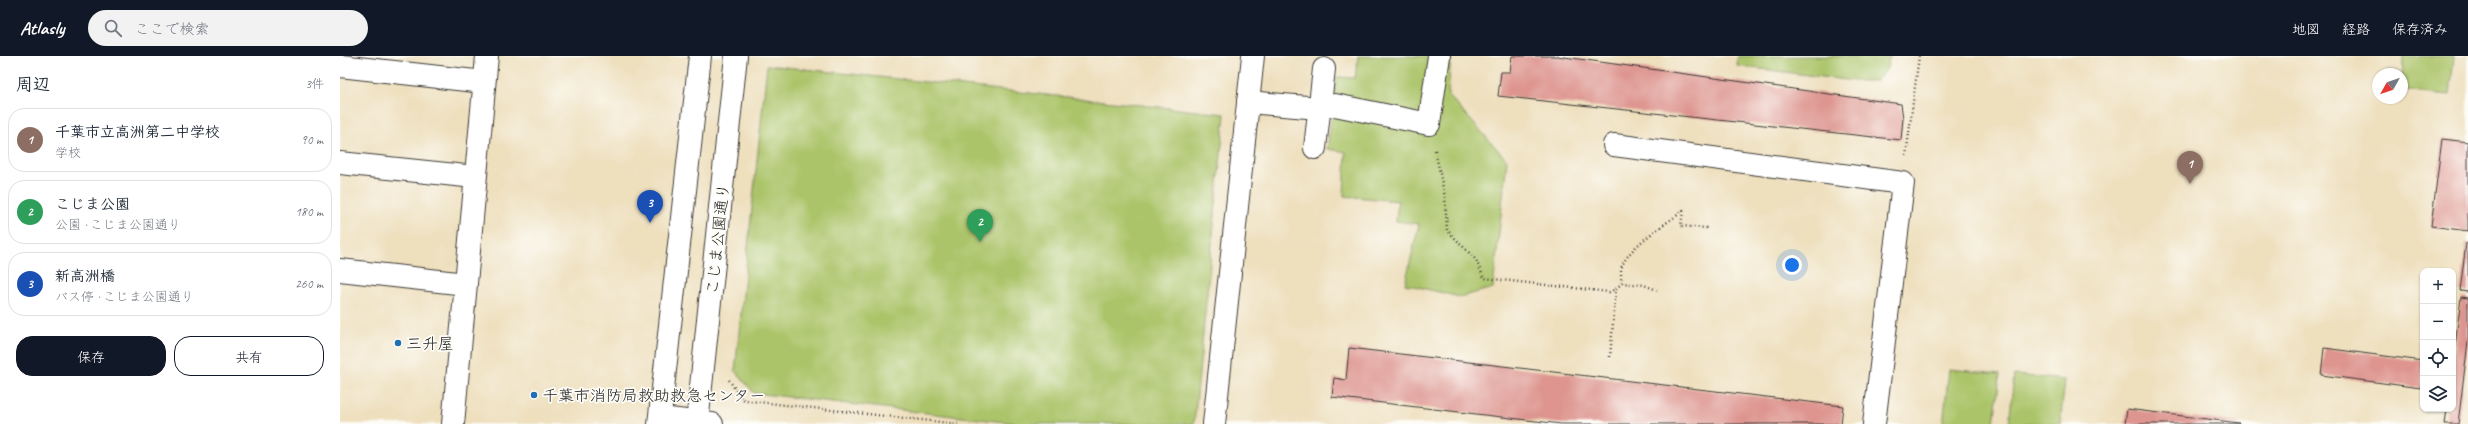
<!DOCTYPE html>
<html lang="ja">
<head>
<meta charset="utf-8">
<style>
	:root { --surface:#fff; --page:#f2f2f3; --text:#1f2937; --muted:#747a83; --line:#e0e1e3; --accent:#111827 }
	body { margin:0; font-family:Caveat,"Klee One",sans-serif; background:var(--page); color:var(--text) }
	.controls { position:absolute; right:12px; bottom:12px; display:grid; overflow:hidden; border-radius:8px; box-shadow:0 1px 3px #0004 }
	.controls button { width:36px; height:36px; display:grid; place-items:center; padding:0; border:0; border-bottom:1px solid var(--line); background:var(--surface); color:var(--text); font:20px sans-serif }
	.compass { position:absolute; left:2032px; top:12px; width:36px; height:36px; border-radius:50%; background:var(--surface); box-shadow:0 1px 3px #0004; rotate:230deg }
	.you { position:absolute; left:1452px; top:209px; width:14px; height:14px; margin:-10px; border:3px solid #fff; border-radius:50%; background:#1a73e8; box-shadow:0 0 0 6px #1a73e833 }
	.badge { display:grid; place-items:center; width:26px; height:26px; border-radius:50%; background:var(--accent); color:#fff; font-size:13px; font-weight:700 }
	.pin { position:absolute; translate:-50% -33px; filter:drop-shadow(0 1px 2px #0008) }
	.pin::after { content:''; position:absolute; top:21px; width:14px; height:12px; background:inherit; clip-path:polygon(0 0,100% 0,50% 100%) }
	.list { margin:0; padding:0; list-style:none }
	h2 { display:flex; justify-content:space-between; align-items:center; height:52px; margin:0; padding:0 16px; font-size:17px }
	h2 small { font-size:13px; font-weight:400; color:var(--muted) }
	.list li { display:grid; grid-template-columns:26px 1fr auto; gap:12px; align-items:center; box-sizing:border-box; height:64px; margin:0 8px 8px; padding:0 8px; border:1px solid var(--line); border-radius:16px }
	.list b { display:block; font-size:15px; white-space:nowrap }
	.list p { margin:0; font-size:13px; white-space:nowrap; color:var(--muted) }
	.list em { font-size:13px; font-style:normal; color:var(--muted) }
	.actions { display:flex; gap:8px; padding:12px 16px }
	.actions a { flex:1; padding:9px 0; border:1px solid var(--accent); border-radius:16px; text-align:center; font-size:14px; color:var(--accent) }
	.actions .main { background:var(--accent); color:#fff }
	.icon { flex:none; width:22px; height:22px; fill:none; stroke:currentColor; stroke-width:2; stroke-linecap:round; stroke-linejoin:round }
	.map { position:relative; flex:none; width:2128px; height:368px; overflow:hidden }
	header { display:flex; align-items:center; gap:24px; box-sizing:border-box; height:56px; padding:0 20px; background:var(--accent); color:#fff }
	header strong { font-size:19px }
	nav { display:flex; gap:22px; margin-inline-start:auto; font-size:14px }
	.search { width:280px; height:36px; background:var(--page); display:flex; align-items:center; gap:10px; box-sizing:border-box; padding:0 14px; border-radius:22px; color:var(--muted); font-size:15px }
	main { display:flex }
	aside { flex:1; background:var(--surface) }
	.map>svg:first-child { display:block }
</style>
</head>
<body>
<header>
<strong>Atlasly</strong>
<div class="search"><svg class="icon" aria-label="search" viewBox="0 0 24 24"><circle cx="10" cy="10" r="6"/><path d="M15 15l6 6"/></svg>ここで検索</div>
<nav><a>地図</a><a>経路</a><a>保存済み</a></nav>
</header>
<main>
<aside>
<h2>周辺<small>3件</small></h2>
<ul class="list">
<li><span class="badge" style="background:#8d6e63">1</span><div><b>千葉市立高洲第二中学校</b><p>学校</p></div><em>90 m</em></li>
<li><span class="badge" style="background:#2e9e5b">2</span><div><b>こじま公園</b><p>公園 · こじま公園通り</p></div><em>180 m</em></li>
<li><span class="badge" style="background:#1a4fb4">3</span><div><b>新高洲橋</b><p>バス停 · こじま公園通り</p></div><em>260 m</em></li>
</ul>
<div class="actions"><a class="main">保存</a><a>共有</a></div>
</aside>
<div class="map">
<svg width="2128" height="368" viewBox="0 0 2128 368">
	<rect width="100%" height="100%" fill="#fdfcf7"/>
	<filter id="ink" filterUnits="userSpaceOnUse"><feTurbulence type="fractalNoise" baseFrequency=".025" numOctaves="2"/><feDisplacementMap in="SourceGraphic" scale="8" xChannelSelector="R" yChannelSelector="G"/><feConvolveMatrix kernelMatrix="1 2 1 2 8 2 1 2 1" color-interpolation-filters="sRGB"/></filter>
	<filter id="wash" filterUnits="userSpaceOnUse"><feTurbulence type="fractalNoise" baseFrequency=".012" numOctaves="4" result="noise"/><feDisplacementMap in="SourceGraphic" scale="16" xChannelSelector="R" yChannelSelector="G"/><feGaussianBlur stdDeviation="0.9" result="paint"/><feColorMatrix in="noise" values="0 0 0 0 0 0 0 0 0 0 0 0 0 0 0 0 0 1.4 0 .05"/><feComposite in="paint" operator="in"/></filter>
	<g filter="url(#wash)">
		<rect width="100%" height="100%" fill="#eedfbd"/>
		<!-- green -->
		<g fill="#abc469" stroke="#647042">
			<polygon points="1018,0 1111,0 1108,39 1167,104 1153,232 1120,241 1065,228 1079,168 1056,165 1058,145 1004,140 1006,96 987,93 997,21 1015,22"/>
			<polygon points="1398,0 1550,0 1546,14 1536,25 1514,25 1397,10"/>
			<polygon points="2063,0 2114,0 2110,39 2062,34"/>
			<polygon points="427,9 885,58 854,368 682,368 414,337 395,315"/>
			<polygon points="1609,313 1660,318 1654,368 1603,368"/>
			<polygon points="1674,319 1725,324 1720,368 1669,368"/>
		</g>
		<g id="blocks">
			<!-- building -->
			<g fill="#de9590">
				<polygon points="1172,0 1217,0 1561,48 1563,62 1561,84 1158,40 1161,16 1170,16"/>
				<polygon points="2102,83 2128,86 2128,175 2091,170"/>
				<polygon points="2126,187 2128,187 2128,236 2120,235"/>
				<polygon points="2121,241 2128,242 2128,286 2118,368 2105,368 2107,353 2113,353 2113,307"/>
				<polygon points="1009,292 1503,350 1501,368 1221,368 992,341 994,322 1006,324"/>
				<polygon points="1984,292 2083,305 2081,332 1981,319"/>
				<polygon points="1787,353 1899,367 1899,368 1785,368"/>
			</g>
		</g>
	</g>
	<g filter="url(#ink)">
		<use href="#blocks" fill-opacity="0" stroke="#3c3934" stroke-width="1"/>
		<g fill="none" stroke-linecap="round" stroke-linejoin="round">
			<!-- minor casing -->
			<g stroke="#3c3934" stroke-width="24">
				<g id="minor">
					<polyline points="0,10 144,26"/>
					<polyline points="908,46 979,52 995,49 1089,68 1099,0"/>
					<polyline points="1274,89 1563,127 1534,368"/>
					<polyline points="975,92 984,13"/>
					<polyline points="0,107 135,121"/>
					<polyline points="0,214 126,228"/>
					<polyline points="320,362 372,368"/>
					<polyline points="113,368 147,0"/>
					<polyline points="319,368 360,0"/>
					<polyline points="357,368 396,0"/>
					<polyline points="874,368 913,0"/>
				</g>
			</g>
			<!-- path -->
			<g stroke="#3c3934" stroke-width="2.5" stroke-dasharray="1 3" stroke-linecap="butt">
				<polyline points="1095,94 1105,141 1107,174 1136,204 1144,222 1269,236 1276,233 1282,227 1304,229 1317,234"/>
				<polyline points="1566,100 1579,0"/>
				<path d="M1282 227C1281 223 1281 218 1281 214 1284 193 1327 167 1343 155L1341 170 1367 172"/>
				<polyline points="1270,301 1276,233"/>
				<polyline points="389,324 402,343 410,345 618,368"/>
			</g>
			<!-- minor -->
			<use href="#minor" stroke="#fff" stroke-width="22"/>
		</g>
	</g>
	<!-- markers -->
	<g fill="#1f6fb2" stroke="#fdfcf7" stroke-width="1.5">
		<circle cx="58" cy="287" r="4"/>
		<circle cx="194" cy="339" r="4"/>
	</g>
	<g text-anchor="middle" stroke-width="3.5" stroke-linejoin="round" paint-order="stroke">
		<!-- street labels -->
		<g font-size="16" fill="#1c1c1c" stroke="#fdfcf7">
			<text transform="translate(377 183) rotate(-84)" y="6">こじま公園通り</text>
		</g>
		<!-- poi labels -->
		<g font-size="16" fill="#1c1c1c" stroke="#fdfcf7" text-anchor="start">
			<text x="66" y="293">三升屋</text>
			<text x="202" y="345">千葉市消防局救助救急センター</text>
		</g>
	</g>
</svg>
<div class="controls">
<button>+</button>
<button>−</button>
<button><svg class="icon" aria-label="locate" viewBox="0 0 24 24"><circle cx="12" cy="12" r="6"/><path d="M12 2v4M12 18v4M2 12h4M18 12h4"/></svg></button>
<button><svg class="icon" aria-label="layers" viewBox="0 0 24 24"><path d="M12 4l9 5-9 5-9-5zM3 14l9 5 9-5"/></svg></button>
</div>
<svg class="compass" viewBox="-18 -18 36 36"><path d="M0-13l5 13h-10z" fill="#e53935"/><path d="M0 13l5-13h-10z" fill="#747a83"/></svg>
<div class="you"></div>
<div class="pin badge" style="left:1850px;top:128px;background:#8d6e63">1</div>
<div class="pin badge" style="left:640px;top:186px;background:#2e9e5b">2</div>
<div class="pin badge" style="left:310px;top:167px;background:#1a4fb4">3</div>
</div>
</main>
</body>
</html>
